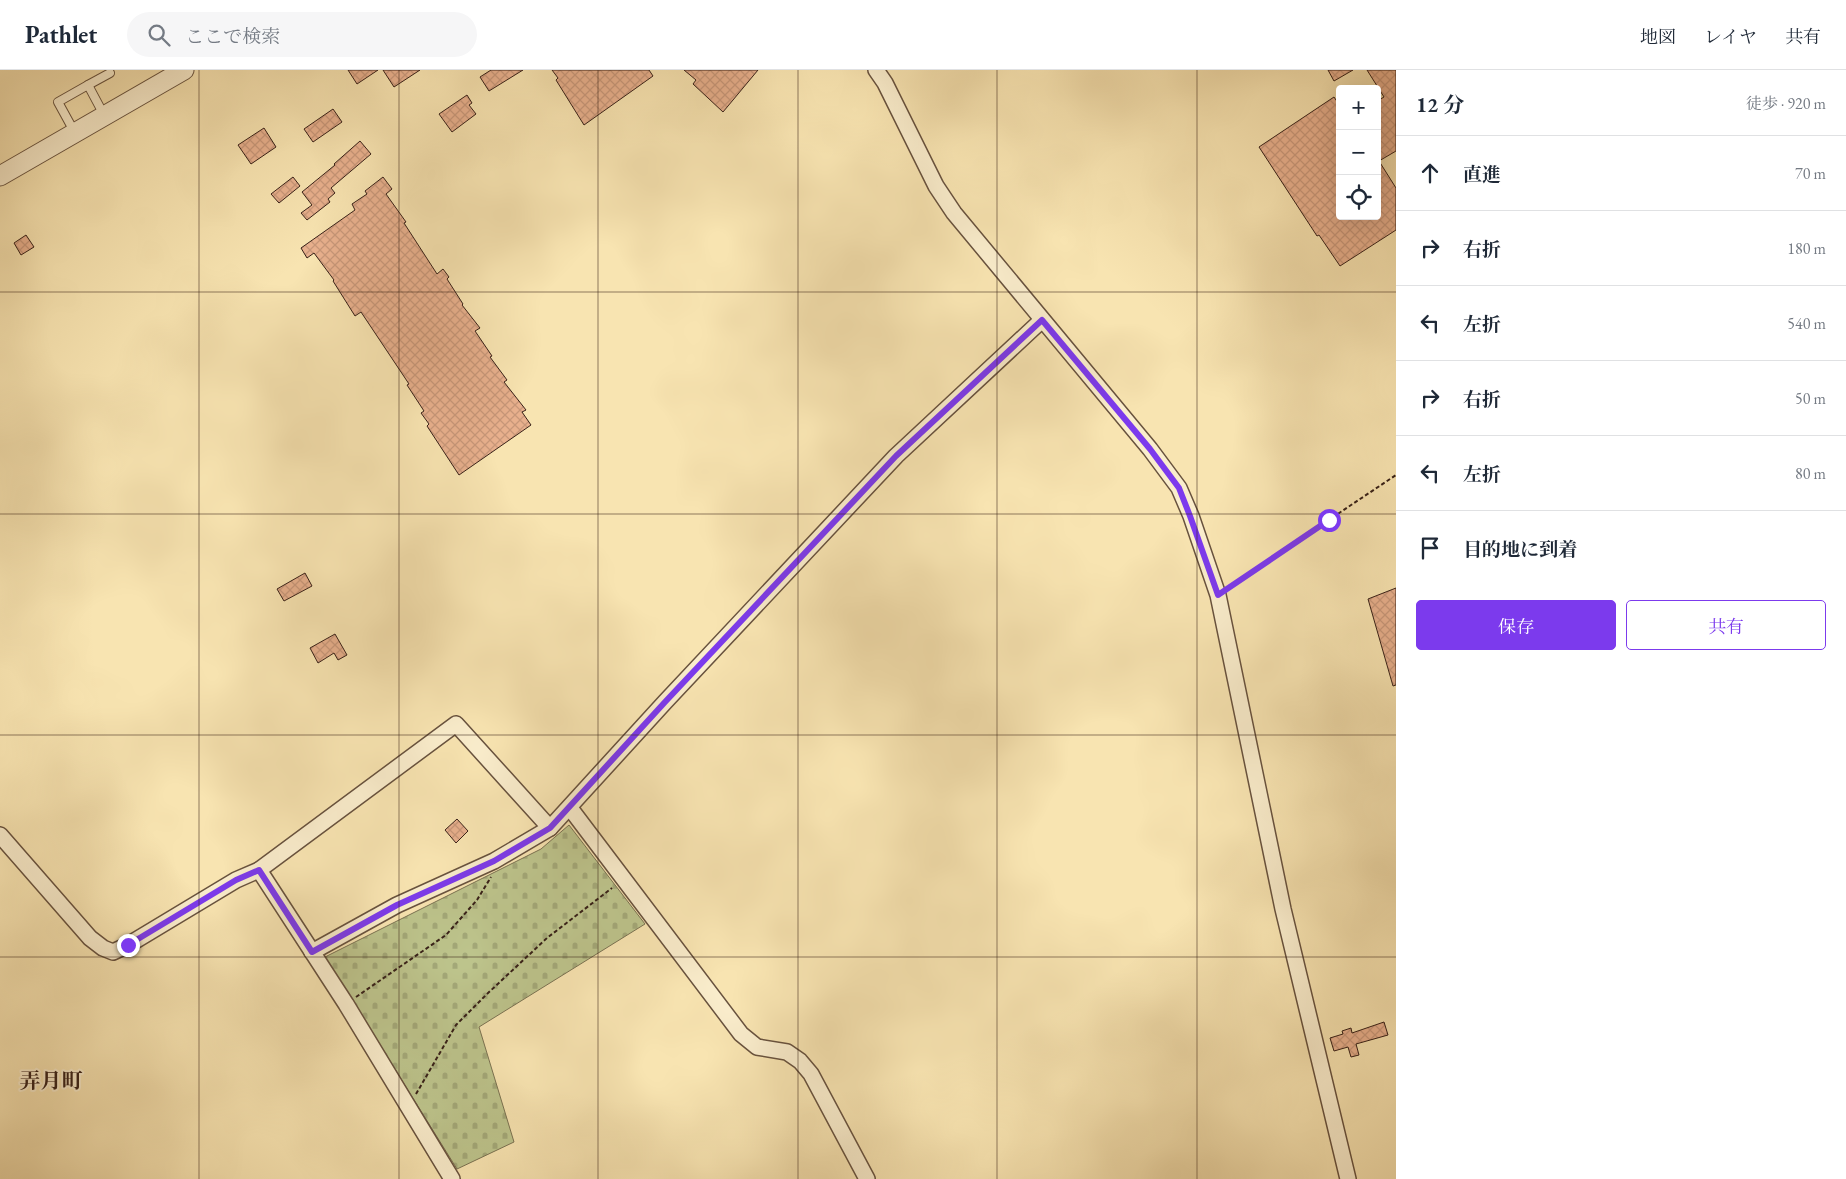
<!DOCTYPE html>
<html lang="ja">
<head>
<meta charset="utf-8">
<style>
	:root { --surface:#fff; --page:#f6f6f7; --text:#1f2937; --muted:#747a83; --line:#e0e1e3; --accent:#7c3aed }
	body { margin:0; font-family:"EB Garamond","Noto Serif JP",serif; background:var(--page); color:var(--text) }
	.controls { position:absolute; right:15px; top:15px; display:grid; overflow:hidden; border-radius:5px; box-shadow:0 5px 20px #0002 }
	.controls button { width:45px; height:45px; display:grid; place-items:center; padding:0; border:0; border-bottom:1px solid var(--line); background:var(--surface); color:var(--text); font:25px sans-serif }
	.stop { position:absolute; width:15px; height:15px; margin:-11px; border:4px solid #7c3aed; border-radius:50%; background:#fff }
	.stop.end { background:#7c3aed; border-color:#fff; box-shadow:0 1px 5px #0008 }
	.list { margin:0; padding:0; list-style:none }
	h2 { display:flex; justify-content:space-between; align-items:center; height:65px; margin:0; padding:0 20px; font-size:21px }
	h2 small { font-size:16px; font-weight:400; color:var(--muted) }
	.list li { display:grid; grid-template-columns:32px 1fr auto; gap:15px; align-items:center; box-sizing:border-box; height:75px; padding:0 20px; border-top:1px solid var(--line) }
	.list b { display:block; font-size:19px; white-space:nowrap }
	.list em { font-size:16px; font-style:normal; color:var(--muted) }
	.actions { display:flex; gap:10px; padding:15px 20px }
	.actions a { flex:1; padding:11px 0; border:1px solid var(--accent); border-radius:5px; text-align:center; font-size:18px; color:var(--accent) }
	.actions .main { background:var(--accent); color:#fff }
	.icon { flex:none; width:28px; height:28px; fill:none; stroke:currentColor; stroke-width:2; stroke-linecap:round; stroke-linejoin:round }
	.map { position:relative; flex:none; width:1396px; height:1109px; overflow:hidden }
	header { display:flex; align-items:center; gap:30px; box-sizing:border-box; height:70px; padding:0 25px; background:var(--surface); border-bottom:1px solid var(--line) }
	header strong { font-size:24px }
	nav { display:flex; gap:28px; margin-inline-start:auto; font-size:18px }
	.search { width:350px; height:45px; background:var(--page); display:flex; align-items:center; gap:12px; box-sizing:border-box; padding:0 18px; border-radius:28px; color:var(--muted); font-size:19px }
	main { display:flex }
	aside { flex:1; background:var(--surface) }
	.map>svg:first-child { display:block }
</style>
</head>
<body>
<header>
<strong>Pathlet</strong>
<div class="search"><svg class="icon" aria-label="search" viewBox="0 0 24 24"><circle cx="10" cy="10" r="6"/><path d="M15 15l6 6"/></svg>ここで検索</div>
<nav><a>地図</a><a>レイヤ</a><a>共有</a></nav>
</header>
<main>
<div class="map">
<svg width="1396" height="1109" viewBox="0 0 1396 1109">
	<defs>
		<pattern id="cemetery-stones" width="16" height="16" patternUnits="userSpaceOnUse" patternTransform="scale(1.25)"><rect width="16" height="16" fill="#bdc48c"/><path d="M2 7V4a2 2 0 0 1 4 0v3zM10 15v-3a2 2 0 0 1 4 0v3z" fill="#a3a878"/></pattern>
		<pattern id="building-cross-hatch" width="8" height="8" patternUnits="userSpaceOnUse" patternTransform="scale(1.25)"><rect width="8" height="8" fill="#e8b08d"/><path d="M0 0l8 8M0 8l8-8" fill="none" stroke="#c89779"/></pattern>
	</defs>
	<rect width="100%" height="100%" fill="#f8e4b1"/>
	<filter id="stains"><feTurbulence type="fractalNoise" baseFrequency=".004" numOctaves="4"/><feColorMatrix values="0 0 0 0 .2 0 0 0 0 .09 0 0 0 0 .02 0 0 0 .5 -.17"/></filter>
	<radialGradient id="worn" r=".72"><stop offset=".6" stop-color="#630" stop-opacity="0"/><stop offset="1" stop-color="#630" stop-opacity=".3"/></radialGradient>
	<!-- cemetery -->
	<polygon fill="url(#cemetery-stones)" stroke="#7a7252" points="569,755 645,854 479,957 514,1072 457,1099 325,887 541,779"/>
	<!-- building -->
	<g fill="url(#building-cross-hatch)" stroke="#382118">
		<polygon points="348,0 378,0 357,14"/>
		<polygon points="383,0 420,0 394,17"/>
		<polygon points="491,0 523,0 489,21 480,7"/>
		<polygon points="552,0 649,0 653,6 584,55 556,10 558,8"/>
		<polygon points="684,0 758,0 723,42 693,14 696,10"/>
		<polygon points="1328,0 1353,0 1334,11"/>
		<polygon points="1367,0 1396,0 1396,81 1379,91 1396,118 1396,160 1340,196 1319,165 1317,166 1259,77 1334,27 1340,36 1340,146 1377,146 1377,31 1384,27"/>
		<polygon points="467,25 472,33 469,35 476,44 452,62 439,44"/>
		<polygon points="333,39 342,52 313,72 304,59"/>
		<polygon points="264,58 276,77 251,94 238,75"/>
		<polygon points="360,71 371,84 331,118 335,123 328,129 330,132 307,150 301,143 312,135 302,122 335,95 334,94"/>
		<polygon points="293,107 300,116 279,133 271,124"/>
		<polygon points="383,107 392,119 386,124 406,152 404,153 437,204 443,199 449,207 447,209 463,234 462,235 480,258 475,261 492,286 490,287 507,310 504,312 526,340 522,342 531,355 459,405 427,356 429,354 421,343 424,341 407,315 409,314 361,242 355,246 333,211 334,210 314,183 307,188 301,178 355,140 352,134 367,124 365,121"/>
		<polygon points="26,165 34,177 21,185 14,173"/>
		<polygon points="305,503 312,516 284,531 277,519"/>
		<polygon points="1396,518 1396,615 1393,616 1368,529"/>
		<polygon points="335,564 347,585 338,590 334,583 318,593 310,578"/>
		<polygon points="457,749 468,761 456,773 445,760"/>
		<polygon points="1384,952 1388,965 1356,974 1359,985 1351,987 1348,977 1334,981 1330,968 1343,964 1342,961 1351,958 1352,963"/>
	</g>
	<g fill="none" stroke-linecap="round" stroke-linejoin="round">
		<!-- service casing -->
		<g stroke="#68523e" stroke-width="10">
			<g id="service">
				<polyline points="88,15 110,3"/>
				<polyline points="75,63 58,32 88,15 104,45"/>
			</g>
		</g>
		<!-- minor casing -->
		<g stroke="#68523e" stroke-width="18">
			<g id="minor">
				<polyline points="876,0 885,13 936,116 954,143 1150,379 1179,418 1191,446 1218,525 1283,839 1348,1109"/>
				<polyline points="570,738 741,964 757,977 787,982 800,991 811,1004 867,1109"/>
				<polyline points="0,765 90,868 103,878 113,882 128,875 236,810 259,800 456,654 550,758"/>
				<polyline points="259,800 346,934 452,1109"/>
				<polyline points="312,882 397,835 494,791 550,758 665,632 896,386 1042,250"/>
			</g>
		</g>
		<!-- tertiary casing -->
		<g stroke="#68523e" stroke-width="21">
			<polyline id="tertiary" points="0,106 184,0"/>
		</g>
		<!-- path -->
		<g stroke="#382118" stroke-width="2" stroke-dasharray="4 2.5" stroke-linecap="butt">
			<polyline points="1230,516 1396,405"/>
			<polyline points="356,927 446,865 477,830 491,807"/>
			<polyline points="416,1024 456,955 487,924 547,868 612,818"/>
		</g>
		<!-- service -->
		<use href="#service" stroke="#faedcc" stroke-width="8"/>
		<!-- minor -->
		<use href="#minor" stroke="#faedcc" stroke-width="15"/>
		<!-- tertiary -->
		<use href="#tertiary" stroke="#faedcc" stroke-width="19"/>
	</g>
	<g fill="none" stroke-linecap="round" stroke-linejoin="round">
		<!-- route -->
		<polyline stroke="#7c3aed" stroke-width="6" points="128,875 236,810 259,800 312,882 397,835 494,791 550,758 665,632 896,386 1042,250 1150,379 1179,418 1190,446 1218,525 1329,450"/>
	</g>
	<!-- grid -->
	<path fill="none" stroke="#382118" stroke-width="1" stroke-opacity="0.55" d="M199 0V1109M399 0V1109M598 0V1109M798 0V1109M997 0V1109M1197 0V1109M0 222H1396M0 444H1396M0 665H1396M0 887H1396"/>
	<g text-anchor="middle" stroke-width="4" stroke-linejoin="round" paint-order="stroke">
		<!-- neighbourhood labels -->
		<g font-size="21" font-weight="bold" fill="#382118" stroke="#faedcc">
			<text x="51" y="1018">弄月町</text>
		</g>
	</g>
	<rect width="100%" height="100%" filter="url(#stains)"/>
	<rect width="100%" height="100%" fill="url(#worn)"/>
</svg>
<div class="controls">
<button>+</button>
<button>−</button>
<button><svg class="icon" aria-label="locate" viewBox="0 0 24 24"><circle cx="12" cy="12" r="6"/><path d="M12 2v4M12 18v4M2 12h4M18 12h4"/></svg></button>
</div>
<div class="stop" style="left:1329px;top:450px"></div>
<div class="stop end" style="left:128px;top:875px"></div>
</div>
<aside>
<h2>12 分<small>徒歩 · 920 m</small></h2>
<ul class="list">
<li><svg class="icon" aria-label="ahead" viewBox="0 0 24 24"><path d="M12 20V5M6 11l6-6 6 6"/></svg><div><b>直進</b></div><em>70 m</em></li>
<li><svg class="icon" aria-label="right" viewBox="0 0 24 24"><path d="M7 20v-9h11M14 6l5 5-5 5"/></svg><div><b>右折</b></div><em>180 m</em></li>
<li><svg class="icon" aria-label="left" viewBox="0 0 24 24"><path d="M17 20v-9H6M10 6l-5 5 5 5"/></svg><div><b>左折</b></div><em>540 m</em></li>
<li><svg class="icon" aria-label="right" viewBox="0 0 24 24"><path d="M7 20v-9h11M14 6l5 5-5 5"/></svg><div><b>右折</b></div><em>50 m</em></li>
<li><svg class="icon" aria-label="left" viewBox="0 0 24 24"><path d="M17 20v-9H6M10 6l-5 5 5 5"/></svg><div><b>左折</b></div><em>80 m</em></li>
<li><svg class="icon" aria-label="arrive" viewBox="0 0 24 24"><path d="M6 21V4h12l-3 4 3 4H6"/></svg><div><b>目的地に到着</b></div></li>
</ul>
<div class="actions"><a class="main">保存</a><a>共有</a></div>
</aside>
</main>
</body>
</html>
